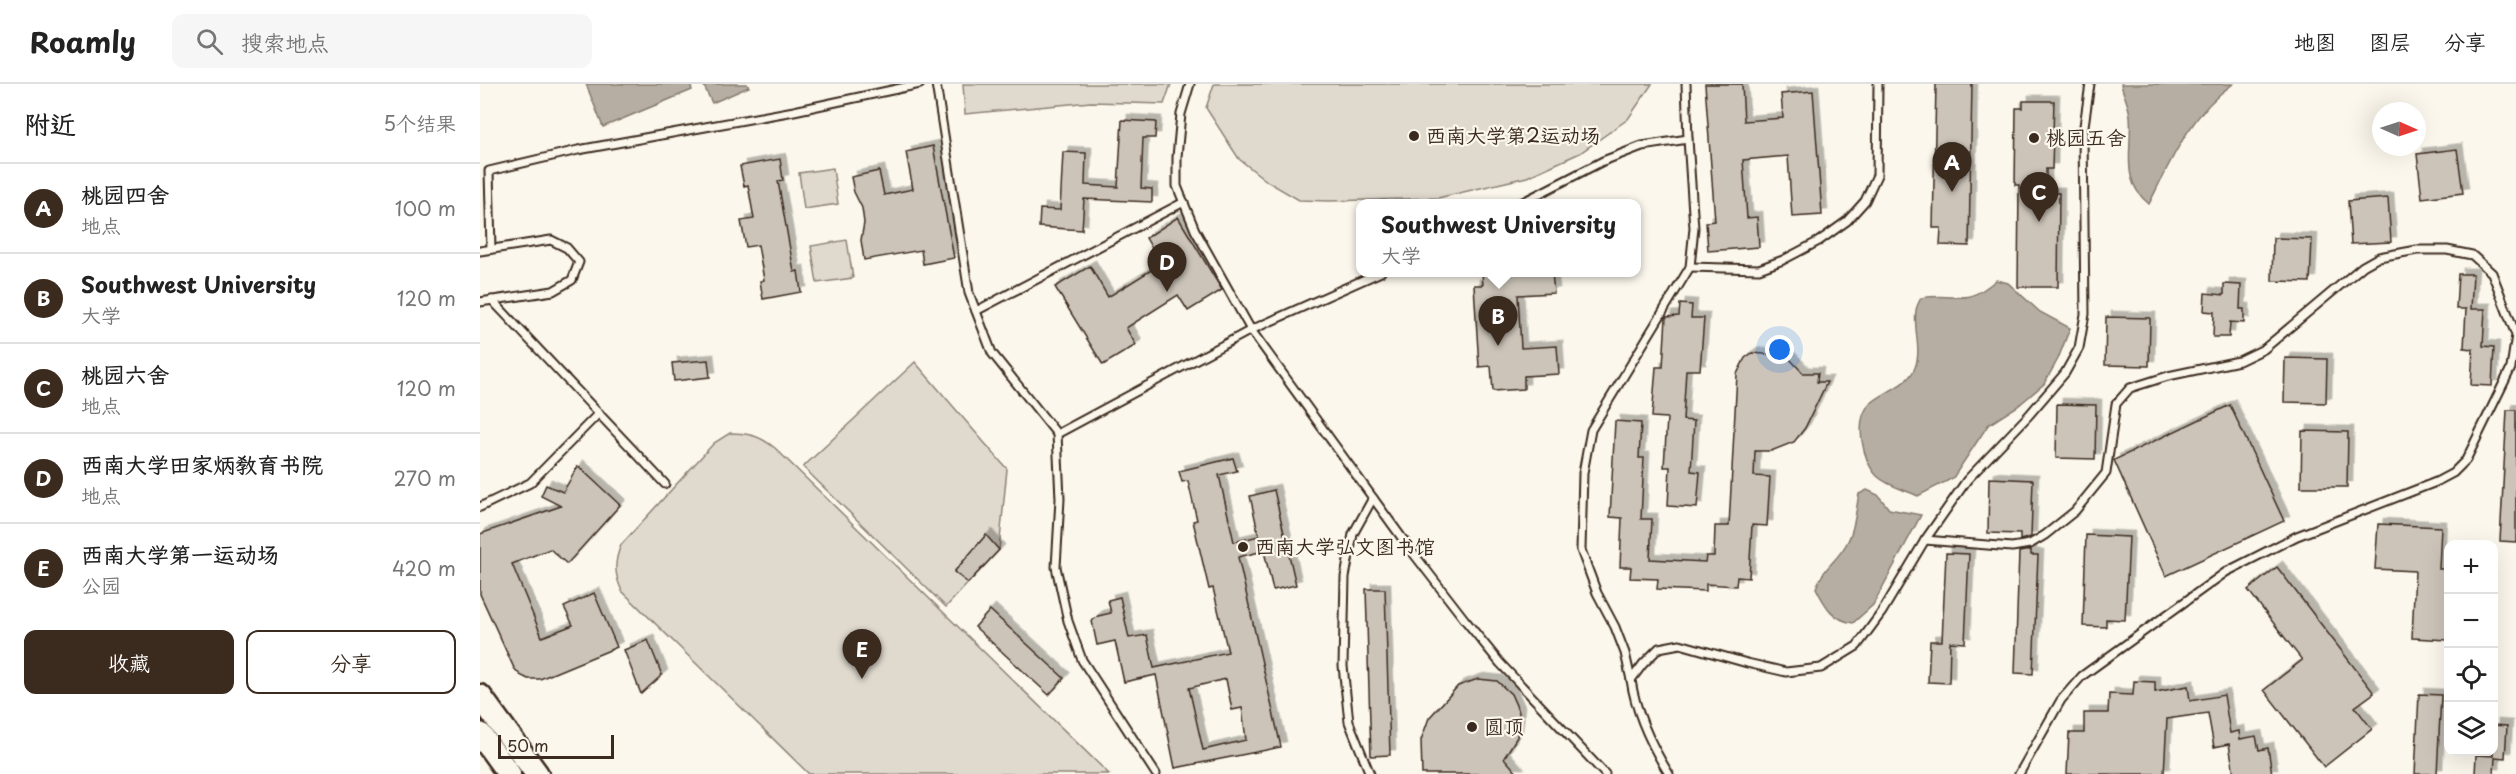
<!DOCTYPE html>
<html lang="zh">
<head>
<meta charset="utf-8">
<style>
	:root { --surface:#fff; --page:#f6f6f6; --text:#222; --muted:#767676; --line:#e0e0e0; --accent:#3b2a1e }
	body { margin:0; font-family:"Playpen Sans","LXGW WenKai TC",sans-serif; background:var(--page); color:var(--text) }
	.controls { position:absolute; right:18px; bottom:18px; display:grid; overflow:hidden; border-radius:12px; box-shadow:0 6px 24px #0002 }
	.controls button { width:54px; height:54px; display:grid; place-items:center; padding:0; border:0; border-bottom:2px solid var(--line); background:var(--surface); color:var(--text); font:30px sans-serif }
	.compass { position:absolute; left:1892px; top:18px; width:54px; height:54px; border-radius:50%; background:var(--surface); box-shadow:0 6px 24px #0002; rotate:93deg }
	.scale { position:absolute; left:18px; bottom:15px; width:116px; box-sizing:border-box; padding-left:6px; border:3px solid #3b2a1e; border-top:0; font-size:16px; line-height:21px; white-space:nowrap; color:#3b2a1e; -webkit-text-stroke:4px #fbf7ec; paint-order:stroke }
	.you { position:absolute; left:1300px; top:266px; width:21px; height:21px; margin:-15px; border:4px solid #fff; border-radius:50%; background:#1a73e8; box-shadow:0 0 0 9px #1a73e833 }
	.badge { display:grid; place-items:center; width:39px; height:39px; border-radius:50%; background:var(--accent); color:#fff; font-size:20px; font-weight:700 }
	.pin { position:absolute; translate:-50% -50px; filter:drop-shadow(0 2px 3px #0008) }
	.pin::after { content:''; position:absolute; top:32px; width:21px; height:18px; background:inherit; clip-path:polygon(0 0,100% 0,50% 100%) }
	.popup { position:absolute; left:876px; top:115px; width:285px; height:78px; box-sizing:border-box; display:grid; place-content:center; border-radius:12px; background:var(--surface); filter:drop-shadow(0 2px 4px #0005); font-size:20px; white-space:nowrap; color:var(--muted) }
	.popup b { font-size:22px; color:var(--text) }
	.popup::after { content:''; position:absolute; left:50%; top:100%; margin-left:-12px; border:12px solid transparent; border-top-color:var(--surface) }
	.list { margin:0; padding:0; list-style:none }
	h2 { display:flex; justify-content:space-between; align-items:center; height:78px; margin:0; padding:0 24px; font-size:26px }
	h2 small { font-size:20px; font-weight:400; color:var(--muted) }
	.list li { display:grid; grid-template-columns:39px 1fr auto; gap:18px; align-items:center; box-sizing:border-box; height:90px; padding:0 24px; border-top:2px solid var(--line) }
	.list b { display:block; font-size:22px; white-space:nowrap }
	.list p { margin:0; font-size:20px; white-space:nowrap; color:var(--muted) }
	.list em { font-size:20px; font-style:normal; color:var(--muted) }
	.actions { display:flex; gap:12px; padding:18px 24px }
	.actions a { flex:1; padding:14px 0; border:2px solid var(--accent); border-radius:12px; text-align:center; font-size:21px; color:var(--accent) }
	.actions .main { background:var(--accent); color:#fff }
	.icon { flex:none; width:33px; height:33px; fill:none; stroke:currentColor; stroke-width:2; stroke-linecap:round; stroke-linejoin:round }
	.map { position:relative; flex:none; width:2036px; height:690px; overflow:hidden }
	header { display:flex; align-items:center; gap:36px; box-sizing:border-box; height:84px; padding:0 30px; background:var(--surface); border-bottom:2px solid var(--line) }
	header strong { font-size:28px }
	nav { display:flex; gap:33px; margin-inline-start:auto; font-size:21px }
	.search { width:420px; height:54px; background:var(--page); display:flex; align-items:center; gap:15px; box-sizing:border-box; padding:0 21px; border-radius:12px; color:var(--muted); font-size:22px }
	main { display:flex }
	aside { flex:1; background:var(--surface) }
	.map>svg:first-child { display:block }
</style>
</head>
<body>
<header>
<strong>Roamly</strong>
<div class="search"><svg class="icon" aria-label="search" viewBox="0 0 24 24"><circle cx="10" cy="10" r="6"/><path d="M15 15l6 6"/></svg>搜索地点</div>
<nav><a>地图</a><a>图层</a><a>分享</a></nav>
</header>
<main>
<aside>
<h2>附近<small>5个结果</small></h2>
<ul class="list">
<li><span class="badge">A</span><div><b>桃园四舍</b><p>地点</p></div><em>100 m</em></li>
<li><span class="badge">B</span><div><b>Southwest University</b><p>大学</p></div><em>120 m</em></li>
<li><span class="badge">C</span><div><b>桃园六舍</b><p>地点</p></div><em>120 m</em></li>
<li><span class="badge">D</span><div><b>西南大学田家炳教育书院</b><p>地点</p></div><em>270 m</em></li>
<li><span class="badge">E</span><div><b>西南大学第一运动场</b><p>公园</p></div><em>420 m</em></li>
</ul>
<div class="actions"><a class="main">收藏</a><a>分享</a></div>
</aside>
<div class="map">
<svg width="2036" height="690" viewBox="0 0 2036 690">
	<defs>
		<filter id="shadow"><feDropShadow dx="5.5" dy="-5.5" stdDeviation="0" flood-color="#0004"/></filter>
	</defs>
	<rect width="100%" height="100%" fill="#fbf7ec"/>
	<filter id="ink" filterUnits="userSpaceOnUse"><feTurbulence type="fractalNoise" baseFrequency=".0167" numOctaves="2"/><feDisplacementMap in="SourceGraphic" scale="12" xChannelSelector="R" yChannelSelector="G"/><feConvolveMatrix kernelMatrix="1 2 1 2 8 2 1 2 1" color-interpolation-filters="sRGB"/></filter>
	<g filter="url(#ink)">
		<!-- green -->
		<g fill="#dfd9ce" stroke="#8d8276" stroke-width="1.5">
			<polygon points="483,0 691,0 684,20 611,18 485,30"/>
			<polygon points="734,0 1172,0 1148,35 1100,69 1047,93 958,114 849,117 819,116 788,98 759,75 726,24"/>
			<polygon points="353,84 358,120 324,125 319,89"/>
			<polygon points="367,156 373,194 337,199 331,162"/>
			<polygon points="435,278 527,385 519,466 466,523 323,383"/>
			<path d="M250 349C269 349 280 352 295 364L629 690H329L142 507C134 490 134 478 141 461L234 359Z"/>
		</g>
		<!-- water -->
		<g fill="#b6aea2" stroke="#85796d" stroke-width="1.5">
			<polygon points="106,0 210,0 212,6 123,43"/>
			<polygon points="223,0 267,0 269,3 232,19"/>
			<path d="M1641 0H1753C1711 29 1691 76 1669 120 1639 96 1653 65 1650 32 1649 21 1643 10 1641 0Z"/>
			<path d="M1516 196 1528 199 1560 228 1590 244 1578 275 1564 300 1538 322 1508 341 1473 394 1438 412C1424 405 1409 403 1397 392 1382 377 1374 335 1390 320 1403 308 1426 302 1434 286 1443 267 1433 247 1436 227 1436 223 1439 218 1441 214 1478 208 1484 224 1516 196Z"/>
			<path d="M1387 406 1398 411 1409 425 1441 431 1393 521 1373 539C1353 536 1345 522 1336 504 1343 483 1359 476 1368 457 1375 444 1376 425 1379 410Z"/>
		</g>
		<!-- building -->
		<g fill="#ccc4b9" stroke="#3b2a1e" stroke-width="1.5" fill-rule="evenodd" filter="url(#shadow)">
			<polygon points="1225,0 1262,0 1264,37 1303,34 1301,10 1333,7 1342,131 1312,133 1308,72 1263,76 1267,134 1277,133 1279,163 1228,167 1226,138 1235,137"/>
			<polygon points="1456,0 1492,0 1489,162 1460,161 1461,144 1453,144"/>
			<polygon points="1543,17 1574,17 1572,85 1566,85 1566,109 1579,109 1578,203 1538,203 1539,101 1535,101 1536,24 1543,24"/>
			<polygon points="642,36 676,38 675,54 663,54 661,104 672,105 672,118 604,115 602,146 559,143 560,125 580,126 583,68 606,69 605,101 638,103"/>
			<polygon points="453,62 474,174 443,180 441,166 384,176 381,156 384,139 382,124 374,108 371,93 399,87 404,111 433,105 426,68"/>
			<polygon points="1977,65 1983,109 1942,114 1937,70"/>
			<polygon points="300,75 303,96 298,97 314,188 318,187 321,208 283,215 280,197 284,196 278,161 266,163 261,137 274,135 268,101 264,102 260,82"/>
			<polygon points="1908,114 1911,158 1871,160 1868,117"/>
			<polygon points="698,133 742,206 708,227 698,211 646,244 656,261 623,281 575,203 610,182 628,213 681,180 666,154"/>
			<polygon points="1793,154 1832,155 1830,198 1792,197"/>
			<polygon points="1002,189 1072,189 1074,209 1038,211 1041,264 1077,262 1079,290 1044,292 1044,305 1013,307 1011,282 999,283 994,201 1003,201"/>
			<polygon points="1978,190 1993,190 1991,225 2005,225 2003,262 2014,263 2012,302 1991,301 1993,265 1984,264 1986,225 1976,225"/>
			<polygon points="1744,200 1761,201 1760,225 1764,225 1764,239 1750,238 1749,253 1733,253 1734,228 1724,227 1725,209 1744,211"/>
			<polygon points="1200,220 1212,221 1211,234 1224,234 1220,286 1206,286 1203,336 1214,337 1211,387 1220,388 1217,424 1188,422 1190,383 1184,383 1187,334 1172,333 1176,283 1183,283 1186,233 1199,232"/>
			<polygon points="1626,233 1670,234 1669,282 1625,281"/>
			<polygon points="1272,269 1307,272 1323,289 1338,289 1337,298 1347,298 1325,344 1314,358 1291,367 1275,367 1274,392 1290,393 1287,442 1272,441 1269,494 1257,493 1256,502 1226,500 1226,507 1177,505 1178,495 1150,494 1151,483 1140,483 1142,434 1130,433 1135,337 1161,339 1159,374 1164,374 1161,435 1172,435 1170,475 1225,478 1226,472 1234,472 1235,442 1249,442 1257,290 1265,274"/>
			<polygon points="1805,274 1847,275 1846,319 1804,318"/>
			<polygon points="228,276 230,293 194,297 192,279"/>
			<polygon points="1577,320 1616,321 1615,375 1576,374"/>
			<polygon points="1750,321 1804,437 1686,492 1634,376"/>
			<polygon points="2027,326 2036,326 2036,458 2020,457"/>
			<polygon points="1822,347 1868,348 1867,403 1821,403"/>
			<path d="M753 374 757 387 739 391 754 458 779 452 770 412 794 406 816 501 793 506 784 467 758 473 801 663 695 684 676 591 644 598 635 557 617 561 612 537 618 532 631 529 628 516 640 513 649 554 667 551 674 584 748 568 733 504 729 505 713 437 717 436 708 397 702 398 699 387ZM746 595 752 626 762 624 766 656 723 666 709 604Z"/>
			<polygon points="98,382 140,421 87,480 70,465 32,480 62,553 93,541 84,523 114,509 137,563 60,595 48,595 40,591 34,584 0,510 0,450 81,422 61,412 66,401 83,408"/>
			<polygon points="1509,394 1553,396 1551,453 1540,456 1540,450 1508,449"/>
			<polygon points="1898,440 1961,443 1959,485 1968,485 1968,556 1932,554 1935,487 1895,485"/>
			<polygon points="506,451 519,466 488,499 474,488"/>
			<polygon points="1606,451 1649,453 1645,536 1626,535 1626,543 1603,542"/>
			<polygon points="1551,466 1551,471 1558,471 1553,590 1535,589 1539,468"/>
			<polygon points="1466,469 1489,470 1485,559 1470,558 1469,599 1448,598 1450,557 1462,557"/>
			<polygon points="1797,483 1894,609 1875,623 1892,645 1844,683 1784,606 1822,576 1768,506"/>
			<polygon points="886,505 905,505 910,671 891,672"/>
			<polygon points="510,526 584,594 569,611 495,543"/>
			<polygon points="168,556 182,591 161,610 144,566"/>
			<polygon points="998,595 1017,597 1031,610 1039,628 1037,653 1024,674 1038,690 942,690 941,656 949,634 978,602"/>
			<polygon points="1654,597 1675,598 1675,608 1708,602 1710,617 1744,611 1750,649 1759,647 1760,655 1776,652 1779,666 1788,664 1792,690 1754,690 1749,660 1734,663 1728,629 1687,635 1684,690 1587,690 1589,649 1604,649 1604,629 1628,629 1629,610 1653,611"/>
			<polygon points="1939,610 1961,611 1957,690 1935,690"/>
			<polygon points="2013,641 2027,642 2025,674 2015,673 2014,690 1995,690 1996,671 2013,672"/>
		</g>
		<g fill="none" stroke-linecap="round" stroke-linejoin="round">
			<!-- service casing -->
			<g stroke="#3b2a1e" stroke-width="11">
				<g id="service">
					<polyline points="456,0 489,209 512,269 577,350 580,415 576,483 588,537 602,576 676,690"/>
					<polyline points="710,0 701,30 697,73 697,102 715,146 771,246 930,465 985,536 1020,579 1125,690"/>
					<polyline points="1041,119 1123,77 1162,62 1208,55 1206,0"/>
					<polyline points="11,165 9,87 98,66 314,27 440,0"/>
					<polyline points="0,167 71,156 87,164 99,178 92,196 73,207 0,218"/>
					<polyline points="1210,183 1279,185 1303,176 1339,157 1367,137 1385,117 1397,91 1398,0"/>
					<polyline points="12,216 185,400"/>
					<polyline points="496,227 704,118"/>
					<polyline points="577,350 771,246 901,188"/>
					<polyline points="0,423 50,399 119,329"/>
					<polyline points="1445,456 1532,463 1550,460 1565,451 1595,427 1626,389 1636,320 1650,304 1688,292 1759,277 1784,265 1883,182 1899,173 1937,166 1967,166 1992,171 2012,189 2036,251 2031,284 1986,376 1973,389 1956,398 1817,452 1746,488 1602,592 1581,616 1539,690"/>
					<polyline points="1151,596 1145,569 1135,543 1117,509 1101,466 1103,389 1111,346 1210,183 1214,144 1208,55"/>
					<polyline points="890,690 869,638 863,582 865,493 873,450 893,414"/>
					<path d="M1189 690C1171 661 1156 630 1151 596L1163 580 1179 564 1200 560 1267 579 1306 588 1341 584 1377 562 1402 528 1445 456 1487 396 1549 331 1585 289 1599 264 1605 230 1603 49 1610 0"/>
				</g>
			</g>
			<!-- trunk casing -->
			<g stroke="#3b2a1e" stroke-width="27">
				<g id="trunk">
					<polyline points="0,612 57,690"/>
					<polyline points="0,650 29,690"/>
				</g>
			</g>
			<!-- service -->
			<use href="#service" stroke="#fbf7ec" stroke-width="7"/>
			<!-- trunk -->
			<use href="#trunk" stroke="#fbf7ec" stroke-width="22"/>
		</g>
	</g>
	<!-- markers -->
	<g fill="#3b2a1e" stroke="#fbf7ec" stroke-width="2">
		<circle cx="934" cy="52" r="6"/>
		<circle cx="1554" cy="54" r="6"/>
		<circle cx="763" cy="463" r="6"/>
		<circle cx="992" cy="643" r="6"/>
	</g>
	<g text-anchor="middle" stroke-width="4.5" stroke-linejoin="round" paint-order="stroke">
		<!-- poi labels -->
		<g font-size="20" fill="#3b2a1e" stroke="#fbf7ec" text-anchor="start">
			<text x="946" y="59">西南大学第2运动场</text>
			<text x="1566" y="61">桃园五舍</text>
			<text x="775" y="470">西南大学弘文图书馆</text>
			<text x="1004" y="650">圆顶</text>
		</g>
	</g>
</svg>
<div class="controls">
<button>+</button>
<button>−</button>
<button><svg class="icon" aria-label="locate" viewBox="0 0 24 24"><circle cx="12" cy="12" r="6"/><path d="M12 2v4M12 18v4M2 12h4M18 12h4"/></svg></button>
<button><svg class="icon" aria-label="layers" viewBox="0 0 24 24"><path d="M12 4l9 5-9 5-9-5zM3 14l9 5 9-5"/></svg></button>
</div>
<svg class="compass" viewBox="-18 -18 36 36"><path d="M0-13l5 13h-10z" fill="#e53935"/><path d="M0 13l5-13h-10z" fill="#767676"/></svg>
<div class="scale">50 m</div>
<div class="you"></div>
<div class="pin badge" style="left:1472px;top:108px">A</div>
<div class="pin badge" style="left:1018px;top:262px">B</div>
<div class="popup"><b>Southwest University</b>大学</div>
<div class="pin badge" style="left:1559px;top:138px">C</div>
<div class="pin badge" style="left:687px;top:208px">D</div>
<div class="pin badge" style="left:382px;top:595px">E</div>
</div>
</main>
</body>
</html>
